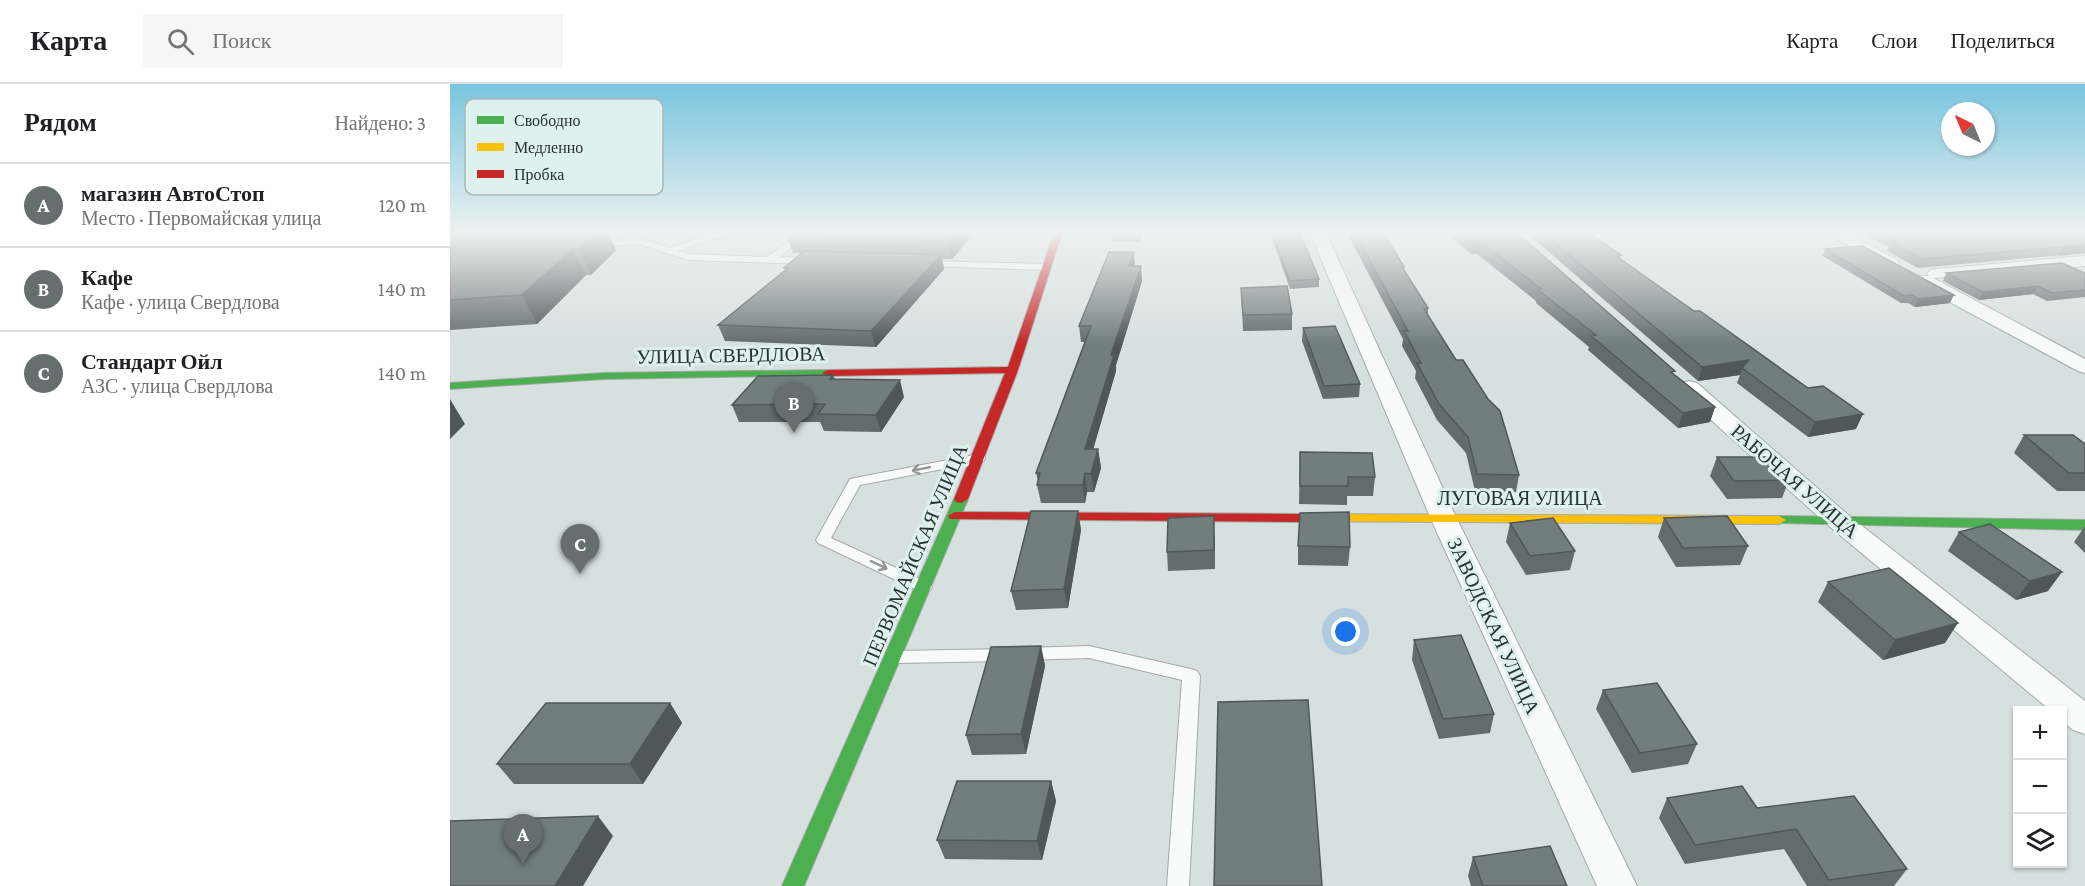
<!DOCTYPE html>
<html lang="ru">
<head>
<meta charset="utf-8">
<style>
	:root { --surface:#fff; --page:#f6f6f6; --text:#202124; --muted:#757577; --line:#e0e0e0; --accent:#676f6e }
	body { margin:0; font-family:"Crimson Pro",serif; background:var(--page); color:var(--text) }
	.controls { position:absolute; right:18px; bottom:18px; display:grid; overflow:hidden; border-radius:0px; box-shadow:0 2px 4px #0004 }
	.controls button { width:54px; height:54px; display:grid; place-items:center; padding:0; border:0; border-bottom:2px solid var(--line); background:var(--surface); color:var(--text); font:30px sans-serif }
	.compass { position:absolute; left:1491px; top:18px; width:54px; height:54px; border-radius:50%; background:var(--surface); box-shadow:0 2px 4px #0004; rotate:317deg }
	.you { position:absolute; left:896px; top:548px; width:21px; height:21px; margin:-15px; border:4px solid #fff; border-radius:50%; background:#1a73e8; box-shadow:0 0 0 9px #1a73e833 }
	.badge { display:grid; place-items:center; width:39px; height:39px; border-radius:50%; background:var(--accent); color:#fff; font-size:20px; font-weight:700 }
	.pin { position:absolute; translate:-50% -50px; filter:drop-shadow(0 2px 3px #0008) }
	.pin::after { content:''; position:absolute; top:32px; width:21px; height:18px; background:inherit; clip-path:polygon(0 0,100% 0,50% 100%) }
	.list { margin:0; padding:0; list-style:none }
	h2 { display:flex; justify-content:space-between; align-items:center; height:78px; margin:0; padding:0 24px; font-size:26px }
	h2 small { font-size:20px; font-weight:400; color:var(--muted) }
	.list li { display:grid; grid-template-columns:39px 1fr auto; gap:18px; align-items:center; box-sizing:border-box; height:84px; padding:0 24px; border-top:2px solid var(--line) }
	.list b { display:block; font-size:22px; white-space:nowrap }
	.list p { margin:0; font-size:20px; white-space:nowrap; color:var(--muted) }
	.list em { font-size:20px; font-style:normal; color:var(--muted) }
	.icon { flex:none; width:33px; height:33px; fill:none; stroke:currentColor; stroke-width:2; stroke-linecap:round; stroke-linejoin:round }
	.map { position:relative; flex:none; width:1635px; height:802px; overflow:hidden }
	header { display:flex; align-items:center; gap:36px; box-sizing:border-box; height:84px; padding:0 30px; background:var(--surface); border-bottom:2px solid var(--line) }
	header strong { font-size:28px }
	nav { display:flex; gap:33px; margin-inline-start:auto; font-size:21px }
	.search { width:420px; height:54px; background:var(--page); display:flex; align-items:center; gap:15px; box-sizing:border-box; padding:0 21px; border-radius:0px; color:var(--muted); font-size:22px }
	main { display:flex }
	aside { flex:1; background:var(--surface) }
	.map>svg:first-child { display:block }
</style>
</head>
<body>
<header>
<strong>Карта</strong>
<div class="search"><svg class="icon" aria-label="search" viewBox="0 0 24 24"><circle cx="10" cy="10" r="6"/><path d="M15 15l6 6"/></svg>Поиск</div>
<nav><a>Карта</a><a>Слои</a><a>Поделиться</a></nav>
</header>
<main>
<aside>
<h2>Рядом<small>Найдено: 3</small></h2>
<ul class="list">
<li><span class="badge">A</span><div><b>магазин АвтоСтоп</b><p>Место · Первомайская улица</p></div><em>120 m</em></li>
<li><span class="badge">B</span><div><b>Кафе</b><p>Кафе · улица Свердлова</p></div><em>140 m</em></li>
<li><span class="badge">C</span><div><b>Стандарт Ойл</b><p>АЗС · улица Свердлова</p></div><em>140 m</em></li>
</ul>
</aside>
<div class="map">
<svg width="1635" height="802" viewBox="0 0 1635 802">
	<rect width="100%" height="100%" fill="#d6e0de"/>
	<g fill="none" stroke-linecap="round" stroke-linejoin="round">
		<!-- lane casing -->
		<g stroke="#a2aaa8" stroke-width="2">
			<g id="lane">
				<polygon points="265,149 291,149 266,154 228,167 239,170 317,173 350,149 360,149 329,173 360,174 365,177 360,180 238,176 189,160 145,163 141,160 145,157 190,154 220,164"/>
				<polygon points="475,177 596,180 601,183 596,186 472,182 472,178"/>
				<polygon points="529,370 534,371 535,374 534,377 410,401 381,454 479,499 482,503 479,507 469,507 368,459 366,456 400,395"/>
				<polygon points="639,562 741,585 747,587 750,592 739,802 717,802 732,596 639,574 575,576 569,574 567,570 569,566 575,564"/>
				<polygon points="556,565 562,567 564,571 562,575 556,577 446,579 440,577 438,573 440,569 446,567"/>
			</g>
		</g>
		<!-- street casing -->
		<g stroke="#a2aaa8" stroke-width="2">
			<g id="street">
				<polygon points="860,149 876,149 1006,433 1187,802 1147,802 980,433"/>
				<polygon points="1377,149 1397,149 1446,175 1449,179 1446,183 1434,183"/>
				<polygon points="1635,172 1635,182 1483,194 1635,275 1635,289 1628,287 1466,200 1463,196 1466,192 1479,192 1477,190 1480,186 1486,185"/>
				<polygon points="1239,297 1247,299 1397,430 1635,617 1635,650 1623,646 1612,637 1612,626 1600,626 1379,442 1231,309 1228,304 1231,299"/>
			</g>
		</g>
		<!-- fast casing -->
		<g stroke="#a2aaa8" stroke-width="2">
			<g id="fast">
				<polygon points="378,286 384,289 382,291 154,295 0,305 0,299 154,289"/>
				<polygon points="511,411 518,415 354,802 332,802 504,415"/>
				<polygon points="1329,432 1635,436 1635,446 1324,439 1322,436"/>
			</g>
		</g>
		<!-- slow casing -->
		<g stroke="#a2aaa8" stroke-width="2">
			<polygon id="slow" points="849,430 1329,432 1336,436 1329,440 844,437 842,434 844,431"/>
		</g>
		<!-- jam casing -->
		<g stroke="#a2aaa8" stroke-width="2">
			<g id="jam">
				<polygon points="604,149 612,149 568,286 518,415 511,419 506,418 504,415 555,289 378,292 372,289 378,286 558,283"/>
				<polygon points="505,428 849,430 856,434 849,438 500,435 498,432"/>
			</g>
		</g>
		<!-- lane -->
		<use href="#lane" fill="#f9fafa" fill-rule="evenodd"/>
		<!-- street -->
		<use href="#street" fill="#f9fafa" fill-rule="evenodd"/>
		<!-- fast -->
		<use href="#fast" fill="#4caf50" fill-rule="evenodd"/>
		<!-- slow -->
		<use href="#slow" fill="#ffc107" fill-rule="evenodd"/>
		<!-- jam -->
		<use href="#jam" fill="#c62828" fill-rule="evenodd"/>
	</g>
	<!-- wall -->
	<g fill="#616c6b">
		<polygon points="524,149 502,175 492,175 494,185 426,263 275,257 268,241 335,186 334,184 351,169 343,169 336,150"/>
		<polygon points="662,149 692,149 690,158 663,158"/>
		<polygon points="820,149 850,149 869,195 869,203 840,205"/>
		<polygon points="897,149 934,149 954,183 954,186 978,224 978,230 1069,391 1066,408 1025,407 1016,369 987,336 965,294 966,287 952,262 953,255"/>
		<polygon points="997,149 1067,149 1224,290 1265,323 1260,338 1228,344 1138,266 1139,263 1086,219 1086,217 1027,170 1021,170"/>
		<polygon points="1077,149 1140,149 1171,171 1170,174 1406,345 1358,353 1287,299 1290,291 1248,297"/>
		<polygon points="1412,149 1635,149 1635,169 1468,184 1437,167 1439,163"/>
		<polygon points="0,150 166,166 141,191 136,191 87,240 0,246"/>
		<polygon points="1375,165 1500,219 1465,223 1458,219 1451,219 1373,172"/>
		<polygon points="685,182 691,182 692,197 666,281 666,287 643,365 648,365 651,384 644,408 637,408 635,419 591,419 587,401 588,397 586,389 635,258 631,258 629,242"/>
		<polygon points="1496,189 1635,189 1635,213 1597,217 1583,210 1529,216 1493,197"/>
		<polygon points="791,204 842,230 842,246 793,247"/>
		<polygon points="853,244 910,300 909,313 873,315 852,257"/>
		<polygon points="383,291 385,295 454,313 431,348 374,347 370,338 289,338 282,321"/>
		<polygon points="1574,351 1635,360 1635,407 1607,407 1564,369"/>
		<polygon points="850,368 925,393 923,412 897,412 897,421 849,420"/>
		<polygon points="1267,373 1339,396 1332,414 1277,415 1260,392"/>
		<polygon points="628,427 631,446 618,524 566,526 561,507"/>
		<polygon points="1214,434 1298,462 1290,481 1226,483 1208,453"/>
		<polygon points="1060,439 1125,467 1120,486 1076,491 1056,458"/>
		<polygon points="1635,442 1635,469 1624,458"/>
		<polygon points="1509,448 1598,507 1566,516 1498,467"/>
		<polygon points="765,451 765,485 718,487 717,468"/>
		<polygon points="848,462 900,463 898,482 848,481"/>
		<polygon points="1378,498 1495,559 1433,576 1368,518"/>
		<polygon points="964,556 1044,630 1040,649 989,655 962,576"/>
		<polygon points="591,562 595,582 576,670 522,671 516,651"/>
		<polygon points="1153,606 1247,660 1238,680 1182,689 1146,625"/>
		<polygon points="220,619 232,639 193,700 64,700 47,680"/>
		<polygon points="601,697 606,717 592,776 495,775 487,756"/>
		<polygon points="1217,714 1307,724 1457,785 1444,802 1357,802 1334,765 1235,780 1209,734"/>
		<polygon points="1023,773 1117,802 1021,802 1018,792"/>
	</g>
	<!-- shaded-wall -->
	<g fill="#4f5857">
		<polygon points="145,149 159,149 166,166 141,191 129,164"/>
		<polygon points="504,149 524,149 502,175 498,156"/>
		<polygon points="689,149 692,149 690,158"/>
		<polygon points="1029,157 1027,170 1021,170 1023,158"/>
		<polygon points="1635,161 1635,169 1609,172 1614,163"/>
		<polygon points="123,165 136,191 87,240 72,211"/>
		<polygon points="684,168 685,183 679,182"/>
		<polygon points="491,171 494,185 426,263 421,247"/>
		<polygon points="691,182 692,197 666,281 666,287 638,383 635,365 661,271"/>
		<polygon points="1588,202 1583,210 1529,216 1533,208"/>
		<polygon points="1504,211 1500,219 1465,223 1468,215"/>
		<polygon points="1299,276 1292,284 1290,291 1248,297 1252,283"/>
		<polygon points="450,296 454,313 431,348 426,331"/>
		<polygon points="0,315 15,340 0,355"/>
		<polygon points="1265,323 1260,338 1228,344 1233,329"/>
		<polygon points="1413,330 1406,345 1358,353 1365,338"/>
		<polygon points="648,365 651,384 644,408 641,390"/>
		<polygon points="635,389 637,408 635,419 633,401"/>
		<polygon points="628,427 631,446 618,524 614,505"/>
		<polygon points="1612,488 1598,507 1566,516 1580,497"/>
		<polygon points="1508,539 1495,559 1433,576 1445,556"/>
		<polygon points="591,562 595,582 576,670 571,650"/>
		<polygon points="220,619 232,639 193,700 180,680"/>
		<polygon points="601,697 606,717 592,776 587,757"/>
		<polygon points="148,732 163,752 133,802 105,802"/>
	</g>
	<!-- building -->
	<g fill="#717e7c" stroke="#4f5857" stroke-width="1.5">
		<polygon points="145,149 129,164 123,165 72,211 0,216 0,150"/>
		<polygon points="337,149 504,149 498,156 364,153 366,151 336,150"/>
		<polygon points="822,149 850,149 869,195 840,197"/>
		<polygon points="905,149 934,149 954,183 952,183 978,224 974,225 1006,276 1013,276 1038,315 1050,327 1069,391 1027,390 1018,353 989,320 967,279 971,279 954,247 958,247"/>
		<polygon points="1013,149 1067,149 1225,287 1221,288 1265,323 1233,329 1141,252 1146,251 1088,206 1091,205 1029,157 1023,158"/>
		<polygon points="1093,149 1140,149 1171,171 1166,172 1244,227 1250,227 1358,304 1373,302 1413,330 1365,338 1292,284 1299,276 1252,283"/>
		<polygon points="1432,149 1635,149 1635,161 1473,175 1441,158 1449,158"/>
		<polygon points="1412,162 1504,211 1468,215 1462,211 1454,212 1375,165"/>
		<polygon points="354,167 491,171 421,247 268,241 338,184 334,184"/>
		<polygon points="659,168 684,168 679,182 691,182 661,271 664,271 635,365 648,365 641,390 635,389 633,401 587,401 590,389 586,389 641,242 629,242"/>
		<polygon points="1612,179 1635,189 1635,206 1602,209 1588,202 1533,208 1496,189"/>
		<polygon points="837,202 842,230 793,231 791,204"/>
		<polygon points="885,242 910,300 874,302 853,244"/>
		<polygon points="383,291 380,295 450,296 426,331 368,330 375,320 282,321 308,292"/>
		<polygon points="1574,351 1623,351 1635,360 1635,389 1619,389"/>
		<polygon points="850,368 922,369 925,393 898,393 898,402 850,402"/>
		<polygon points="1267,373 1321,373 1339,396 1284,397"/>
		<polygon points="581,427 628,427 614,505 561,507"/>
		<polygon points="899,428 900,463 848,462 850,429"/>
		<polygon points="764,432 764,466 717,468 718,434"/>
		<polygon points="1277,432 1298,462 1233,464 1214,434"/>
		<polygon points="1103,434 1125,467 1080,472 1060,439"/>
		<polygon points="1540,440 1612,488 1580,497 1509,448"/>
		<polygon points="1439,484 1508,539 1445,556 1378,498"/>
		<polygon points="1011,551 1044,630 993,635 964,556"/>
		<polygon points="591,562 571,650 516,651 541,563"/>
		<polygon points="1207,599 1247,660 1190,669 1153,606"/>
		<polygon points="858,616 872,802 764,802 768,618"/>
		<polygon points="96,619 220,619 180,680 47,680"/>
		<polygon points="507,697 601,697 587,757 487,756"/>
		<polygon points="1292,702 1307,724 1404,712 1457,785 1379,796 1346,745 1245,761 1217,714"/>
		<polygon points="148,732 105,802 0,802 0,737"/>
		<polygon points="1100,762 1117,802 1033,802 1023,773"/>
	</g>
	<!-- one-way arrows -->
	<defs><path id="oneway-shaft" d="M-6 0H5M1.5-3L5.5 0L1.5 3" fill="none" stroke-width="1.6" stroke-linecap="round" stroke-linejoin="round" transform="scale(1.5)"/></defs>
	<g stroke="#929696">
		<use href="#oneway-shaft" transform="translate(471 385) rotate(169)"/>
		<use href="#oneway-shaft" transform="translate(429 481) rotate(25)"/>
	</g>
	<!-- sky -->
	<linearGradient id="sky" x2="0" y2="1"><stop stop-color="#78c5df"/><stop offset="0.57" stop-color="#edf1f0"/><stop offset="1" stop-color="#edf1f0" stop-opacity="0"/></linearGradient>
	<rect width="1635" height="261" fill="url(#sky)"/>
	<g text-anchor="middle" stroke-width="6" stroke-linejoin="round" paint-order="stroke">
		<!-- street labels -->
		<g font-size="20" fill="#2b3231" stroke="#dff1ee">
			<text transform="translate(281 271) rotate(-1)" y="7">УЛИЦА СВЕРДЛОВА</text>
			<text transform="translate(1345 397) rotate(41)" y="7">РАБОЧАЯ УЛИЦА</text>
			<text x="1070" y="421">ЛУГОВАЯ УЛИЦА</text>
			<text transform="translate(465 471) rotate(-67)" y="7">ПЕРВОМАЙСКАЯ УЛИЦА</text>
			<text transform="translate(1044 542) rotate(65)" y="7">ЗАВОДСКАЯ УЛИЦА</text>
		</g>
	</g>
	<!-- legend -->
	<rect x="15" y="15" width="198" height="96" rx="9" fill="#dff1ee" stroke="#a9b8b5" stroke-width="1.5"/>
	<rect x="27" y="32" width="27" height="8" fill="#4caf50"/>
	<rect x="27" y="59" width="27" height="8" fill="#ffc107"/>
	<rect x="27" y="86" width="27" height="8" fill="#c62828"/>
	<g font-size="16" fill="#2b3231">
		<text x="64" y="42">Свободно</text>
		<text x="64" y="69">Медленно</text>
		<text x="64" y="96">Пробка</text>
	</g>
</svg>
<div class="controls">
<button>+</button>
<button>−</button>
<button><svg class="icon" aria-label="layers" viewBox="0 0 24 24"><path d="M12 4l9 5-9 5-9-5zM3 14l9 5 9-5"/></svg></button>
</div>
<svg class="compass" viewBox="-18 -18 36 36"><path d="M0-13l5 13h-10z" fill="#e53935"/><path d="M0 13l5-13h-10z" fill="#757577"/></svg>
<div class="you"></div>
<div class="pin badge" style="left:73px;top:780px">A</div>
<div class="pin badge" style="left:344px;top:349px">B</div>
<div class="pin badge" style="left:130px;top:490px">C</div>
</div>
</main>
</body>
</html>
